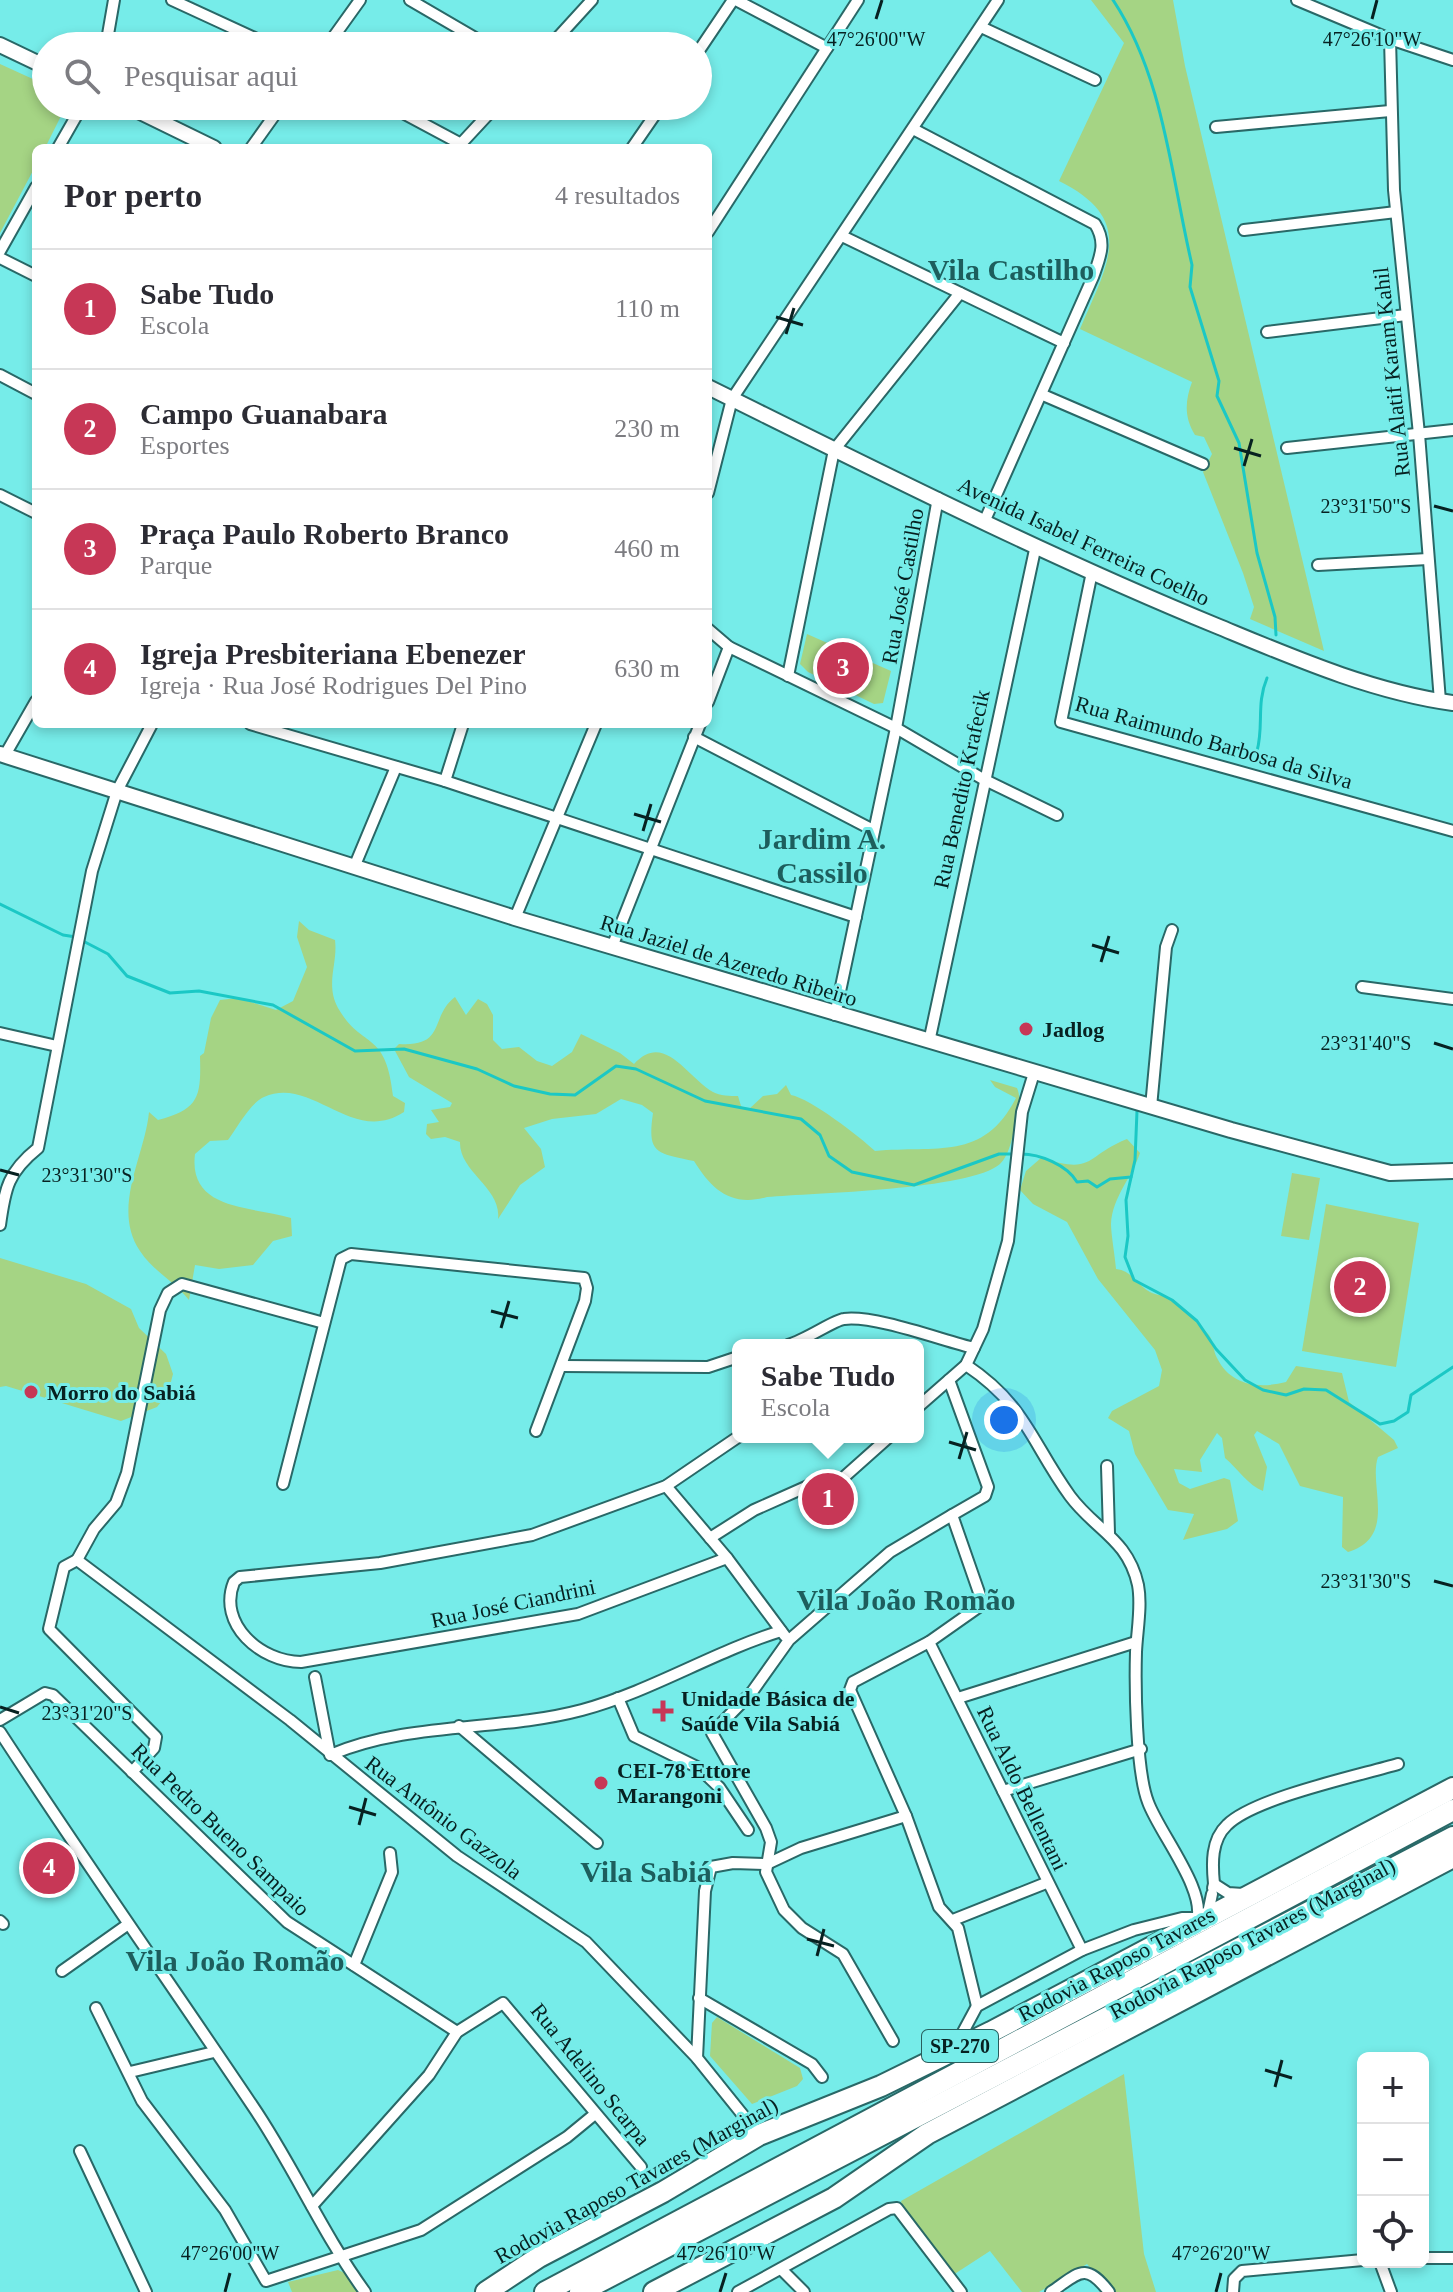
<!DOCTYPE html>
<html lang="pt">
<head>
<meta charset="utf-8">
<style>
	:root { --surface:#fff; --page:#f2f2f3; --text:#2b2b33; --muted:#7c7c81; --line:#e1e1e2; --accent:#c73756 }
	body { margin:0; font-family:"Times New Roman",serif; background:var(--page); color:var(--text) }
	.controls { position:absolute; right:24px; bottom:24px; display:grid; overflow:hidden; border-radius:12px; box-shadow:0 4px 12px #0003 }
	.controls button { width:72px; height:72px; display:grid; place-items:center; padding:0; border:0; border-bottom:2px solid var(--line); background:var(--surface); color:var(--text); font:40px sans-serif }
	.you { position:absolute; left:1004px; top:1420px; width:28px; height:28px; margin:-20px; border:6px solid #fff; border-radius:50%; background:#1a73e8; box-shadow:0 0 0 12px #1a73e833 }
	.badge { display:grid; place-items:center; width:52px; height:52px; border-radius:50%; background:var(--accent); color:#fff; font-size:26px; font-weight:700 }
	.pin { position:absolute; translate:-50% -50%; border:4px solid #fff; box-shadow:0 2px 8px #0006 }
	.popup { position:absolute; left:732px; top:1339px; width:192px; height:104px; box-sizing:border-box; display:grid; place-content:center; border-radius:12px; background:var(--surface); filter:drop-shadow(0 2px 6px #0005); font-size:26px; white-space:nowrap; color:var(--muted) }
	.popup b { font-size:30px; color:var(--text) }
	.popup::after { content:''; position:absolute; left:50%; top:100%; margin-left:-16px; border:16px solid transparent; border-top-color:var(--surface) }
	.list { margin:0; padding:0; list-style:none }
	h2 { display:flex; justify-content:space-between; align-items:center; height:104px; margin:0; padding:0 32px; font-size:34px }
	h2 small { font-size:26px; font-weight:400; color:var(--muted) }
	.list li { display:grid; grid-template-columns:52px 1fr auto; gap:24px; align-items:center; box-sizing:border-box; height:120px; padding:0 32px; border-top:2px solid var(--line) }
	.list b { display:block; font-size:30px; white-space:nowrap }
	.list p { margin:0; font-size:26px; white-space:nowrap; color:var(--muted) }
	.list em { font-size:26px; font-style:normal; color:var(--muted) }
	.icon { flex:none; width:44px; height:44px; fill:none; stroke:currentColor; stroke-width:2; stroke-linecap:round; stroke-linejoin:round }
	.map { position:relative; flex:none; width:1453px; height:2292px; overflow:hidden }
	.search { position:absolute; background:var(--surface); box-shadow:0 4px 12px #0003; left:32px; top:32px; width:680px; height:88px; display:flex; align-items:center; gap:20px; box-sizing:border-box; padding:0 28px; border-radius:44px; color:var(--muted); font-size:30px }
	.panel { position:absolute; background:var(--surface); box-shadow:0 4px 12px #0003; left:32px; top:144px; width:680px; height:584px; border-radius:12px }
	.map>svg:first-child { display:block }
</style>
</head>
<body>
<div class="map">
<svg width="1453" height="2292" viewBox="0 0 1453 2292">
	<rect width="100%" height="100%" fill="#76ece9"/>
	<!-- green -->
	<g fill="#a5d484">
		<path d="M1091 0H1173L1185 66 1324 651 1250 619 1254 607 1243 573 1203 472 1212 454 1204 437 1195 435C1184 417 1185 401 1192 382L1080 329C1107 265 1138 220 1059 181L1124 43Z"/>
		<polygon points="0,64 46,85 46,106 66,106 45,148 36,148 36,165 0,233"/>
		<polygon points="807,634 891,671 883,703 874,704 808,672 800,664"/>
		<path d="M299 921 309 930 335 940C338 964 325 984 338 1008 362 1050 386 1029 393 1096L405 1103 404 1112C352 1146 312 1075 264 1097 250 1103 237 1128 228 1140L210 1141 195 1154C188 1211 251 1206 291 1218L292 1236 273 1241 253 1265 219 1269 195 1265 189 1300C174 1281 153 1271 140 1251 111 1208 145 1156 149 1112L158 1120C200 1109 201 1096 200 1056L204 1053 211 1018 220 1000 238 998 276 1010 293 1001 307 967 297 937Z"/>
		<path d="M455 997 466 1015 478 999 487 1004 493 1015V1040L502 1049 519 1047 537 1061 552 1066 572 1052 581 1034 620 1053 634 1064C664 1031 686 1076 713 1092 720 1096 730 1096 738 1096L741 1106 748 1110 763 1096 777 1094 786 1085 791 1095C811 1099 859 1136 875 1151 937 1145 983 1162 1016 1098L995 1087 990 1080 1017 1088C1022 1099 1017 1112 1015 1124 1013 1136 1009 1156 1000 1164 971 1190 812 1193 767 1197 731 1207 712 1190 694 1161 656 1153 647 1154 653 1113L642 1105 621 1099 596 1114 552 1119 524 1128 541 1149 545 1167 520 1185 498 1219C502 1188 459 1172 460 1142L445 1137 431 1139 426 1134 427 1124 439 1122 431 1110 450 1107 452 1103 409 1077 394 1049 399 1044C447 1047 429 1017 455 997Z"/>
		<path d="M1127 1139 1140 1153C1132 1177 1112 1198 1111 1224 1111 1234 1115 1256 1116 1269 1133 1271 1137 1285 1150 1292 1155 1295 1163 1295 1168 1298 1183 1305 1198 1323 1209 1335 1214 1342 1213 1351 1217 1358 1231 1386 1259 1389 1286 1382L1296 1366 1342 1373 1349 1402 1394 1440 1398 1448 1378 1457C1368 1485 1398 1537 1348 1552L1342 1547 1343 1497 1300 1486 1279 1444 1257 1431 1254 1435 1267 1467 1263 1491C1249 1486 1237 1468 1225 1458L1222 1438 1217 1433 1200 1460 1202 1472 1174 1469 1179 1483 1190 1489 1224 1478 1230 1480 1238 1521 1227 1529 1183 1540 1194 1514 1168 1510 1135 1454 1129 1431 1108 1418 1112 1411 1159 1386 1162 1370 1155 1350 1098 1279 1067 1222 1033 1204 1020 1190 1026 1171 1041 1158C1096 1175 1084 1156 1127 1139Z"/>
		<polygon points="1292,1173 1320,1178 1309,1240 1281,1236"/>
		<polygon points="1326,1204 1419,1223 1396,1367 1302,1351"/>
		<polygon points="0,1258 86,1284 131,1309 139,1328 166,1354 173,1374 168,1393 157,1407 121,1421 6,1386 0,1387"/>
		<polygon points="717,2017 800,2068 803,2079 797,2086 752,2104 710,2056 712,2023"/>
		<polygon points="1124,2074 1144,2254 1156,2292 1112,2292 1087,2264 1039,2292 1022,2292 990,2251 953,2275 903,2211 901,2201"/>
		<polygon points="338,2270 345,2273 358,2292 292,2292 288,2282"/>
	</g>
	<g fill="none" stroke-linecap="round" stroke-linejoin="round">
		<!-- stream -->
		<g stroke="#1bc8c5" stroke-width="3">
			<path d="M1113 0C1164 77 1171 176 1192 265L1190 287 1219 381 1217 396 1239 443 1257 553 1275 617 1276 635"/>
			<path d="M1257 751C1264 726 1256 704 1267 678"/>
			<polyline points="0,904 63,935 76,937"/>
			<polyline points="83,941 108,954 127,976 170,993 199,991 273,1005 355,1051 404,1049 477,1069 514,1086 550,1094 575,1095 616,1066 636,1069 705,1101 801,1119 820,1135 829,1156 852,1172 914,1185 999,1154 1013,1154"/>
			<polyline points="1137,1111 1135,1160 1126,1200 1128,1236 1125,1257 1134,1280 1172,1300 1197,1321 1216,1349 1245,1380 1263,1390 1286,1395 1304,1389 1326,1390 1380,1424 1394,1421 1408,1412 1411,1395 1453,1367"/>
			<path d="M1021 1154C1040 1154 1067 1165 1077 1182L1088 1181 1097 1187 1110 1179 1131 1177"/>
		</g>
		<!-- street casing -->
		<g stroke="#296867" stroke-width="14">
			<g id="street">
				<polyline points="172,0 272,46"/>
				<polyline points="410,0 489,46"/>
				<polyline points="736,0 827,48"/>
				<polyline points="1297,0 1390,39 1453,60"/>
				<polyline points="981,27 1095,80"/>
				<polyline points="1390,39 1394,190 1419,434 1440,701"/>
				<polyline points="106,46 114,0"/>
				<polyline points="327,46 360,0"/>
				<polyline points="550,46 592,0"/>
				<polyline points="698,52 733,0"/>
				<polyline points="390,106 461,144"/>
				<polyline points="1216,127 1390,111"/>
				<path d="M915 130 1095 224C1107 243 1100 257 1093 277L985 520"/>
				<polyline points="58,148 82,106"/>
				<polyline points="251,148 281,106"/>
				<polyline points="457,148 496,106"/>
				<polyline points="632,148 661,106"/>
				<polyline points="1244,230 1396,212"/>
				<polyline points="708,232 858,0"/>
				<polyline points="842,236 1064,343"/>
				<polyline points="0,251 36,187"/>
				<polyline points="0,258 36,276"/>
				<polyline points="1267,332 1406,315"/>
				<polyline points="0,375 36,394"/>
				<polyline points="1043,395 1203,464"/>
				<polyline points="1287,448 1453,430"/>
				<polyline points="708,493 732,399 998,0"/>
				<polyline points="0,495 36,513"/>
				<polyline points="1318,565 1428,559"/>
				<polyline points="1092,572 1061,722 1453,831"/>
				<polyline points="708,629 729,647 896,728 983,779 1057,815"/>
				<polyline points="788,676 834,450 960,293"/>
				<polyline points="708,702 729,647"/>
				<polyline points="250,724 445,781 856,917"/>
				<polyline points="694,737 873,830"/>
				<polyline points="5,755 36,701"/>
				<polyline points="445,781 463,724"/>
				<polyline points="355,865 396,767"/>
				<polyline points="515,918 596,724"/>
				<polyline points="612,947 700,724"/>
				<polyline points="1362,987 1453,999"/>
				<polyline points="835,1015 896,728 938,498"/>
				<polyline points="0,1033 57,1046"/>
				<polyline points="929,1042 1036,545"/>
				<polyline points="1151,1107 1166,947 1172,930"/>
				<path d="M0 1225C5 1188 8 1172 38 1148L92 871 117 791 152 724"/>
				<path d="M788 1345C806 1340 834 1320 844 1319 875 1315 941 1340 974 1348"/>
				<path d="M966 1365C1026 1405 1031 1442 1070 1496 1095 1530 1128 1539 1138 1585 1142 1606 1137 1630 1136 1652 1135 1686 1136 1771 1148 1802 1159 1833 1209 1893 1196 1923"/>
				<polyline points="563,1366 708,1367 738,1357"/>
				<polyline points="949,1380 988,1487 985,1496 952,1515 983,1604 929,1642 853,1682 850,1690 906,1816 939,1907 958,1928 977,2006"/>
				<polyline points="918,1407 966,1365 983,1329 1008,1241 1022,1112 1034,1073"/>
				<polyline points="1107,1466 1109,1533"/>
				<polyline points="283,1484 341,1259 351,1254 584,1278 587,1288 585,1301 536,1431"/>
				<polyline points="666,1486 727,1558 785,1636"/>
				<polyline points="710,1538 754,1510 808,1486 843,1478 889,1437"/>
				<path d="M727 1558 578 1614 301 1662C261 1662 217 1624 234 1582L240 1577 380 1563 532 1535 666 1486 738 1437"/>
				<polyline points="77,1560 290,1720 457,1856 586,1942 697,2058 759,2135"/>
				<polyline points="77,1560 94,1529 116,1503 127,1473 160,1310 168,1293 182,1284 324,1323"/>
				<polyline points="77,1560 64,1567 49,1629 156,1737 154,1748 132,1772"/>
				<polyline points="929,1642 1082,1950"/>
				<path d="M315 1677 330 1755C411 1721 499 1732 582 1710 652 1691 713 1652 781 1631"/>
				<polyline points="618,1698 634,1736 699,1768 719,1787 748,1830"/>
				<polyline points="958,1698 1136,1642"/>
				<polyline points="0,1720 45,1693 53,1695 287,1922 457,2032"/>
				<polyline points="459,1726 597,1843"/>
				<path d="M0 1732C82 1858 168 1980 252 2105 293 2165 322 2233 365 2292"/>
				<polyline points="1003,1791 1141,1749"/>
				<path d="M1214 1884C1212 1864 1211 1840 1227 1825 1254 1798 1357 1776 1398 1764"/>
				<polyline points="1213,1888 1214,1884 1228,1893 1243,1894"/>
				<polyline points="953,1920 1046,1883"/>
				<polyline points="0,1921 3,1924"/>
				<polyline points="354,1965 392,1872 390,1853"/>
				<polyline points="62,1971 127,1925"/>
				<polyline points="699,1998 812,2064 822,2077"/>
				<polyline points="96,2008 142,2101 225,2210 266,2281 421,2230 567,2137 595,2114"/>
				<polyline points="893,2041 843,1954 802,1928 784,1910 766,1872 771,1842 766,1828 712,1733 752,1692 789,1640 890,1552 952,1515"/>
				<polyline points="955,2047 977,2006 1082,1950 1134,1930 1182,1918 1207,1918 1212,1894"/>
				<polyline points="697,2058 705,1891 711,1867 733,1863 767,1864 801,1848 906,1816"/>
				<polyline points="130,2072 214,2052"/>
				<polyline points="80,2151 146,2292"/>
				<polyline points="312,2206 429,2075 457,2032 503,2003 641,2167"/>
				<polyline points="1423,2258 1453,2258"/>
				<polyline points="1380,2262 1391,2292"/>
				<polyline points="781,2269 804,2292"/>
				<polyline points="738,2292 889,2209 897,2208 961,2292"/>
				<path d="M1051 2292C1079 2273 1085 2261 1109 2292"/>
				<polyline points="1233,2292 1234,2279 1242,2271 1363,2260"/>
			</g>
		</g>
		<!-- secondary casing -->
		<g stroke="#296867" stroke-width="18">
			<g id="secondary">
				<polyline points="0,45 46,67"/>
				<polyline points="128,106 214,148"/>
				<path d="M708 387C876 470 1044 555 1217 626 1292 657 1372 692 1453 703"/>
				<polyline points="0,754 515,918 1231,1130 1390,1173 1453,1171"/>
			</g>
		</g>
		<!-- highway casing -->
		<g stroke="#296867" stroke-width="24">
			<g id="highway">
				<polyline points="486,2292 539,2257 663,2192 759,2135 881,2086 991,2032 1453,1788"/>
				<polyline points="545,2292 1453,1810"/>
				<polyline points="580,2292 1453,1837"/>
				<polyline points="654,2292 834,2198 927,2134 1453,1857"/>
			</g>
		</g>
		<!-- street -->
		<use href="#street" stroke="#fff" stroke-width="10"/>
		<!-- secondary -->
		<use href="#secondary" stroke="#fff" stroke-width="14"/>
		<!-- highway -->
		<use href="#highway" stroke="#fff" stroke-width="20"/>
	</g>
	<!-- ticks -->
	<path fill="none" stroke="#072121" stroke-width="3" d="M876 19 882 0M1372 19 1377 0M776 317 803 325M786 334 794 308M1234 448 1261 456M1244 466 1252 439M1434 506 1453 511M634 814 661 822M643 831 651 804M1092 945 1119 953M1101 962 1109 936M1434 1043 1453 1049M0 1170 19 1175M491 1311 518 1318M501 1328 509 1301M949 1442 976 1450M959 1459 967 1432M1434 1581 1453 1586M0 1707 19 1713M349 1807 376 1815M359 1825 366 1798M807 1939 834 1946M817 1956 824 1929M1265 2070 1292 2078M1275 2087 1282 2060M225 2292 230 2273M720 2292 726 2273M1216 2292 1221 2273"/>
	<!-- markers -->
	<g fill="#c73756" stroke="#76ece9" stroke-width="3">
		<circle cx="1026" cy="1029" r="8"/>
		<circle cx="31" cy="1392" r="8"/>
		<path d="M659 1699h8v8h8v8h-8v8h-8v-8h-8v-8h8z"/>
		<circle cx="601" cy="1783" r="8"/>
	</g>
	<g text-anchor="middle" stroke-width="6" stroke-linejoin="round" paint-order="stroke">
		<!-- shield labels -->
		<rect fill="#76ece9" stroke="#285e5d" stroke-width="2" x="922" y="2030" width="76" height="32" rx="6"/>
		<g font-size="20" font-weight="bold" fill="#072121">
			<text x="960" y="2053">SP-270</text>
		</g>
		<!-- street labels -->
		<g font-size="22" fill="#072121" stroke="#76ece9">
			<text transform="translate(1391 372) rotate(-96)" y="8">Rua Alatif Karam Kahil</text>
			<text transform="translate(1084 541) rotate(25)" y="8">Avenida Isabel Ferreira Coelho</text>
			<text transform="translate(902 586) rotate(-80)" y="8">Rua José Castilho</text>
			<text transform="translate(1214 742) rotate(16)" y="8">Rua Raimundo Barbosa da Silva</text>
			<text transform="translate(961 789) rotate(-78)" y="8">Rua Benedito Krafecik</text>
			<text transform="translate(729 960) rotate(17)" y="8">Rua Jaziel de Azeredo Ribeiro</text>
			<text transform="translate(513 1603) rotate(-12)" y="8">Rua José Ciandrini</text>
			<text transform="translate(1023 1788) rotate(64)" y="8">Rua Aldo Bellentani</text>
			<text transform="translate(444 1817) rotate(37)" y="8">Rua Antônio Gazzola</text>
			<text transform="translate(221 1829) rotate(44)" y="8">Rua Pedro Bueno Sampaio</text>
			<text transform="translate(1252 1938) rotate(-28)" y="8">Rodovia Raposo Tavares (Marginal)</text>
			<text transform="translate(1116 1964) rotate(-28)" y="8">Rodovia Raposo Tavares</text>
			<text transform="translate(591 2074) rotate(51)" y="8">Rua Adelino Scarpa</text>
			<text transform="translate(636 2180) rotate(-29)" y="8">Rodovia Raposo Tavares (Marginal)</text>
		</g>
		<!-- poi labels -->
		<g font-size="22" font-weight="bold" fill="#072121" stroke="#76ece9" text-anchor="start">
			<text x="1042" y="1037">Jadlog</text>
			<text x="47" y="1400">Morro do Sabiá</text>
			<text x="681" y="1706">Unidade Básica de<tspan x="681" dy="25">Saúde Vila Sabiá</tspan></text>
			<text x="617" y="1778">CEI-78 Ettore<tspan x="617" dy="25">Marangoni</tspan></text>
		</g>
		<!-- district labels -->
		<g font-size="30" font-weight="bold" fill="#1d5e5d" stroke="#76ece9">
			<text x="1011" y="280">Vila Castilho</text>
			<text x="822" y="849">Jardim A.<tspan x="822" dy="34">Cassilo</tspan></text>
			<text x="906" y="1610">Vila João Romão</text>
			<text x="646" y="1882">Vila Sabiá</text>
			<text x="235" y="1971">Vila João Romão</text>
		</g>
	</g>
	<g font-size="20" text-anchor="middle" fill="#072121" stroke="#76ece9" stroke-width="6" stroke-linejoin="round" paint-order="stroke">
		<text x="876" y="46">47°26'00"W</text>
		<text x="1372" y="46">47°26'10"W</text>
		<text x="1366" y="513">23°31'50"S</text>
		<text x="1366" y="1050">23°31'40"S</text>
		<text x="87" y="1182">23°31'30"S</text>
		<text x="1366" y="1588">23°31'30"S</text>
		<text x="87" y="1720">23°31'20"S</text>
		<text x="230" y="2260">47°26'00"W</text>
		<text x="726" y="2260">47°26'10"W</text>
		<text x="1221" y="2260">47°26'20"W</text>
	</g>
</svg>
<div class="controls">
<button>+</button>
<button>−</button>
<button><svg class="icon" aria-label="locate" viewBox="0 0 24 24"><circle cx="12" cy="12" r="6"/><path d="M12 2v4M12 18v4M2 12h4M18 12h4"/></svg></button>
</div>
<div class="you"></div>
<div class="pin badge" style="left:828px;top:1499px">1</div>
<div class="popup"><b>Sabe Tudo</b>Escola</div>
<div class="pin badge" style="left:1360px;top:1287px">2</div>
<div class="pin badge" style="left:843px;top:668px">3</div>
<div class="pin badge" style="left:49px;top:1868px">4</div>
<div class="search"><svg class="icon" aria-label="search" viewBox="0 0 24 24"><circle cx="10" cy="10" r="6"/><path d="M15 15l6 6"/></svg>Pesquisar aqui</div>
<section class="panel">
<h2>Por perto<small>4 resultados</small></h2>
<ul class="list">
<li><span class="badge">1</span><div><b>Sabe Tudo</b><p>Escola</p></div><em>110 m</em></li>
<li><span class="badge">2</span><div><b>Campo Guanabara</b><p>Esportes</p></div><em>230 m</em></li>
<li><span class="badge">3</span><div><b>Praça Paulo Roberto Branco</b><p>Parque</p></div><em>460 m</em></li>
<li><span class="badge">4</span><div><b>Igreja Presbiteriana Ebenezer</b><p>Igreja · Rua José Rodrigues Del Pino</p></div><em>630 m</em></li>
</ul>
</section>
</div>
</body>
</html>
